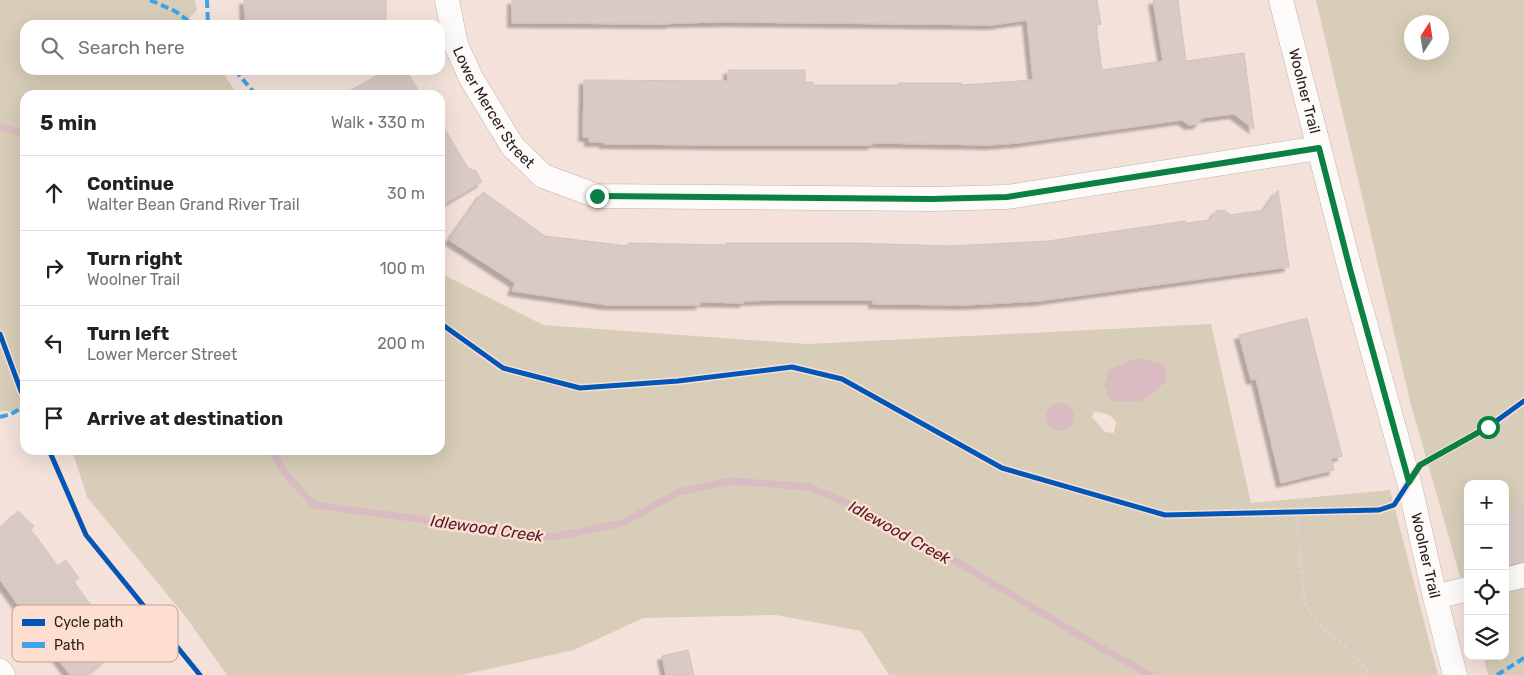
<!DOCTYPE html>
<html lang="en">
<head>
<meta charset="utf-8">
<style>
	:root { --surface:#fff; --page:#f6f6f6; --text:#222; --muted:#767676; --line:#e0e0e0 }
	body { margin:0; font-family:Rubik,sans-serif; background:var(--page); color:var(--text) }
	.controls { position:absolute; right:15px; bottom:15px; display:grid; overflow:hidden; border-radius:10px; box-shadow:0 5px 20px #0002 }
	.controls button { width:45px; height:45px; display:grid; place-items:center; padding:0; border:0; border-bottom:1px solid var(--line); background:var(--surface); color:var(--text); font:25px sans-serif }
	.compass { position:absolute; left:1404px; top:15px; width:45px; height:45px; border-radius:50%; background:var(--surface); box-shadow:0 5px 20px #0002; rotate:12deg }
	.stop { position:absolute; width:15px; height:15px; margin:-11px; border:4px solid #0b8043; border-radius:50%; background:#fff }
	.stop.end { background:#0b8043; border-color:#fff; box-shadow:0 1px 5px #0008 }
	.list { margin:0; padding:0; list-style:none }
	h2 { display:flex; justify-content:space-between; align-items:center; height:65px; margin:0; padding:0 20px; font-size:21px }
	h2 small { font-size:16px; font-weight:400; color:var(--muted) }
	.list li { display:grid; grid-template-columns:32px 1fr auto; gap:15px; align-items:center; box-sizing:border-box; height:75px; padding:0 20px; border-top:1px solid var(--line) }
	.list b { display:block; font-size:19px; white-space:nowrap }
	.list p { margin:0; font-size:16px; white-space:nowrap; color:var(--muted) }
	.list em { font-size:16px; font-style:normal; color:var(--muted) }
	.icon { flex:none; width:28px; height:28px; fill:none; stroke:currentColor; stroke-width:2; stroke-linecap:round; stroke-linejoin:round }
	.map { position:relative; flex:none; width:1524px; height:675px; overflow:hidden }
	.search { position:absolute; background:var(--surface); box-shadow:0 5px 20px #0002; left:20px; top:20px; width:425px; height:55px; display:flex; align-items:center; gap:12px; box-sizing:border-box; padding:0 18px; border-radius:15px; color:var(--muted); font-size:19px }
	.panel { position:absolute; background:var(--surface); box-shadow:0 5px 20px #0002; left:20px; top:90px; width:425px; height:365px; border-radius:15px }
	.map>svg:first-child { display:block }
</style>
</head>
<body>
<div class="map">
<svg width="1524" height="675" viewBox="0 0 1524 675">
	<defs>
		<filter id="shadow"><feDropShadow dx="-4.5" dy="4.5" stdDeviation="1" flood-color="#0004"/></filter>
	</defs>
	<rect width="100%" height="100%" fill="#f4e2da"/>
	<!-- green -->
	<g fill="#d7cdb8" fill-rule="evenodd">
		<polygon points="0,0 195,0 197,10 188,19 192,25 25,25 25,70 221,70 238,95 25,95 25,411 0,411"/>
		<path d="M1316 0H1524V675H1488L1483 656H1505V484H1468V604L1411 405ZM1412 22H1442V52H1412Z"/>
		<path d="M440 273 543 325 807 344 1211 324 1251 503 1390 490 1438 675H889L861 631 776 615 643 618 574 650 462 675H227L185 616 87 497 72 450H440ZM1094 412C1104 412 1110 414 1116 422L1114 433 1105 432 1092 417Z"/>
	</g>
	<!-- water -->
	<g fill="#dabbc2">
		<polygon points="1137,358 1164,364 1167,381 1141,402 1111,401 1104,386 1109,370"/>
		<circle cx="1060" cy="417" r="14"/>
	</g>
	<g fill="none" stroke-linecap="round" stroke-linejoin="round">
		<!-- stream -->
		<g stroke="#dabbc2" stroke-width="7">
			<polyline points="0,127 25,134"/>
			<polyline points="272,450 284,472 314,505 554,537 622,523 679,492 731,481 809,487 867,511 947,556 1084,638 1150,675"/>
		</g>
	</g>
	<!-- building -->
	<g fill="#dacac6" stroke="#d2c3c0" filter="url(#shadow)">
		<polygon points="244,0 386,0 386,25 245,25"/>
		<polygon points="512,0 1097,0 1101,24 1096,25 1102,70 1163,61 1153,0 1178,0 1186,61 1244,53 1254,129 1234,114 1202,118 1198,124 1189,125 1182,120 1018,143 990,145 872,143 872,145 717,145 604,144 604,142 589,142 589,137 583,137 584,80 728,81 728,70 805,70 805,82 813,82 813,85 898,85 898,83 961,83 961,85 1033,80 1027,20 993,25 729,22 670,23 670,24 512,23"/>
		<polygon points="387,70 406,70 421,95 342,95"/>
		<polygon points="440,121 468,168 476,171 482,182 440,207"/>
		<polygon points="1278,190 1289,267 1039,301 967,305 873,304 873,300 778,300 744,301 744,303 700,302 700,305 607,305 512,291 515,283 449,240 483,192 545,236 628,246 628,243 726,245 726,243 851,243 952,246 1048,241 1185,221 1186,223 1210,220 1216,211 1224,210 1230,215 1264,210"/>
		<polygon points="1307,318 1342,456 1331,459 1334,470 1281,483 1256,379 1251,380 1239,335"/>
		<polygon points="1524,507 1524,562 1505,566 1505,512"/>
		<polygon points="18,511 34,526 31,530 58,566 66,560 79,578 74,582 109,630 111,629 123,643 88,675 70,675 47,644 43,646 30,628 33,626 0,580 0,529"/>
		<polygon points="688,650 694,675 666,675 662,656"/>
	</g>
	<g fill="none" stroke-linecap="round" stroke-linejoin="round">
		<!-- minor casing -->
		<g stroke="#c0b2ac" stroke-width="25">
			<g id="minor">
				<path id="s1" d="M447 0 456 45 471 78 513 147 543 176 597 196 932 199 1007 197 1319 148"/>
				<path id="s2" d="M1281 0 1350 269 1409 482 1435 597 1455 675"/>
				<polyline points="1505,580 1524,575"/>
				<polyline points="1435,597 1468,589"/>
				<polyline points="0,671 3,675"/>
			</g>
		</g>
		<!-- path -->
		<polyline stroke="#d8d3d0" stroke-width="3" stroke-dasharray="4 2.5" stroke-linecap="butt" points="1296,512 1305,604 1319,625 1349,650 1367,670 1368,675"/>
		<!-- minor -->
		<use href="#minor" stroke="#fdfbf9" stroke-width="24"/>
		<!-- quiet -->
		<g stroke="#3ea2ea" stroke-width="4" stroke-dasharray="8 4" stroke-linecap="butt">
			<polyline points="150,0 175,11 194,25"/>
			<polyline points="207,0 208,25"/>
			<polyline points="235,70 256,95"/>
			<polyline points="0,417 11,414 25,406"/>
			<polyline points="1497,675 1524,658"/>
		</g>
		<!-- cycleway casing -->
		<g stroke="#fedecf" stroke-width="8">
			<g id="cycleway">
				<polyline points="440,323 503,368 580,388 678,381 792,367 842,379 1002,468 1165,515 1379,510 1394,505 1420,465 1488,427 1524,401"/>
				<polyline points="0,334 21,391 25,397"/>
				<polyline points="49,450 86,535 200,675"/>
			</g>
		</g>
		<!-- cycleway -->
		<use href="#cycleway" stroke="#0057b8" stroke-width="5"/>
	</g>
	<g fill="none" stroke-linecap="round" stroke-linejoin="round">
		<!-- route -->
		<polyline stroke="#0b8043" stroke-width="6" points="597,196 932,199 1007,197 1319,148 1350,269 1409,482 1420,465 1488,427"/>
	</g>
	<g text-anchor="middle" stroke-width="5" stroke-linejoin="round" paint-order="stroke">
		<!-- street labels -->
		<g font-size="15" fill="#281d17" stroke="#fedecf">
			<text dy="5" stroke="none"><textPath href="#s2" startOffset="94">Woolner Trail</textPath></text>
			<text dy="5" stroke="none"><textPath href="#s1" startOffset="119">Lower Mercer Street</textPath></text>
			<text dy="5" stroke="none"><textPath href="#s2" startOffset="574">Woolner Trail</textPath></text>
		</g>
		<!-- water labels -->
		<g font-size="16" font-style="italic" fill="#4a1b2f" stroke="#fedecf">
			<text transform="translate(487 528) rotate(8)" y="6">Idlewood Creek</text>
			<text transform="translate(900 532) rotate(29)" y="6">Idlewood Creek</text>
		</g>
	</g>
	<!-- legend -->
	<rect x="12" y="605" width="166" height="57" rx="8" fill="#fedecf" stroke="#bea498" stroke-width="1"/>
	<rect x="22" y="619" width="23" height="7" fill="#0057b8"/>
	<rect x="22" y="642" width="23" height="6" fill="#3ea2ea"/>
	<g font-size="14" fill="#281d17">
		<text x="54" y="627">Cycle path</text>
		<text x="54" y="650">Path</text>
	</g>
</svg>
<div class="controls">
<button>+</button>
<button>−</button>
<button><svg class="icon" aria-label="locate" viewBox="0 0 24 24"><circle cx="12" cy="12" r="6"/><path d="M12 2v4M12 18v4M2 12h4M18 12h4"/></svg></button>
<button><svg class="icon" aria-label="layers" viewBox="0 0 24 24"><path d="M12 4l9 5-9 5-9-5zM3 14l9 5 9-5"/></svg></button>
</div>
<svg class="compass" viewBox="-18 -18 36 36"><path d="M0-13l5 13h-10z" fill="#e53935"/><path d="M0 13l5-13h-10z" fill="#767676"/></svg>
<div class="stop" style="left:1488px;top:427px"></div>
<div class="stop end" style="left:597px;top:196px"></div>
<div class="search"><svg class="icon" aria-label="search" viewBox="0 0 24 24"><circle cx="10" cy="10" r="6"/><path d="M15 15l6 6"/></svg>Search here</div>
<section class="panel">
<h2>5 min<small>Walk · 330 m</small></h2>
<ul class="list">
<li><svg class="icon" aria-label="ahead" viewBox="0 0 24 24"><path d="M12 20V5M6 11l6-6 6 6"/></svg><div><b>Continue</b><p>Walter Bean Grand River Trail</p></div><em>30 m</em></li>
<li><svg class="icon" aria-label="right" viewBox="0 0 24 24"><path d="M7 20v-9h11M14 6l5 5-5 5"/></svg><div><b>Turn right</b><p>Woolner Trail</p></div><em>100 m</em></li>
<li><svg class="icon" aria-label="left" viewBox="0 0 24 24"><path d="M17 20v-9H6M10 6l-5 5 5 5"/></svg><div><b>Turn left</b><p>Lower Mercer Street</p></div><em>200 m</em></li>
<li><svg class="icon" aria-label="arrive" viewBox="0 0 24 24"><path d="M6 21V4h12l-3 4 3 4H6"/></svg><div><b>Arrive at destination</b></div></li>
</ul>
</section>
</div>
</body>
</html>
